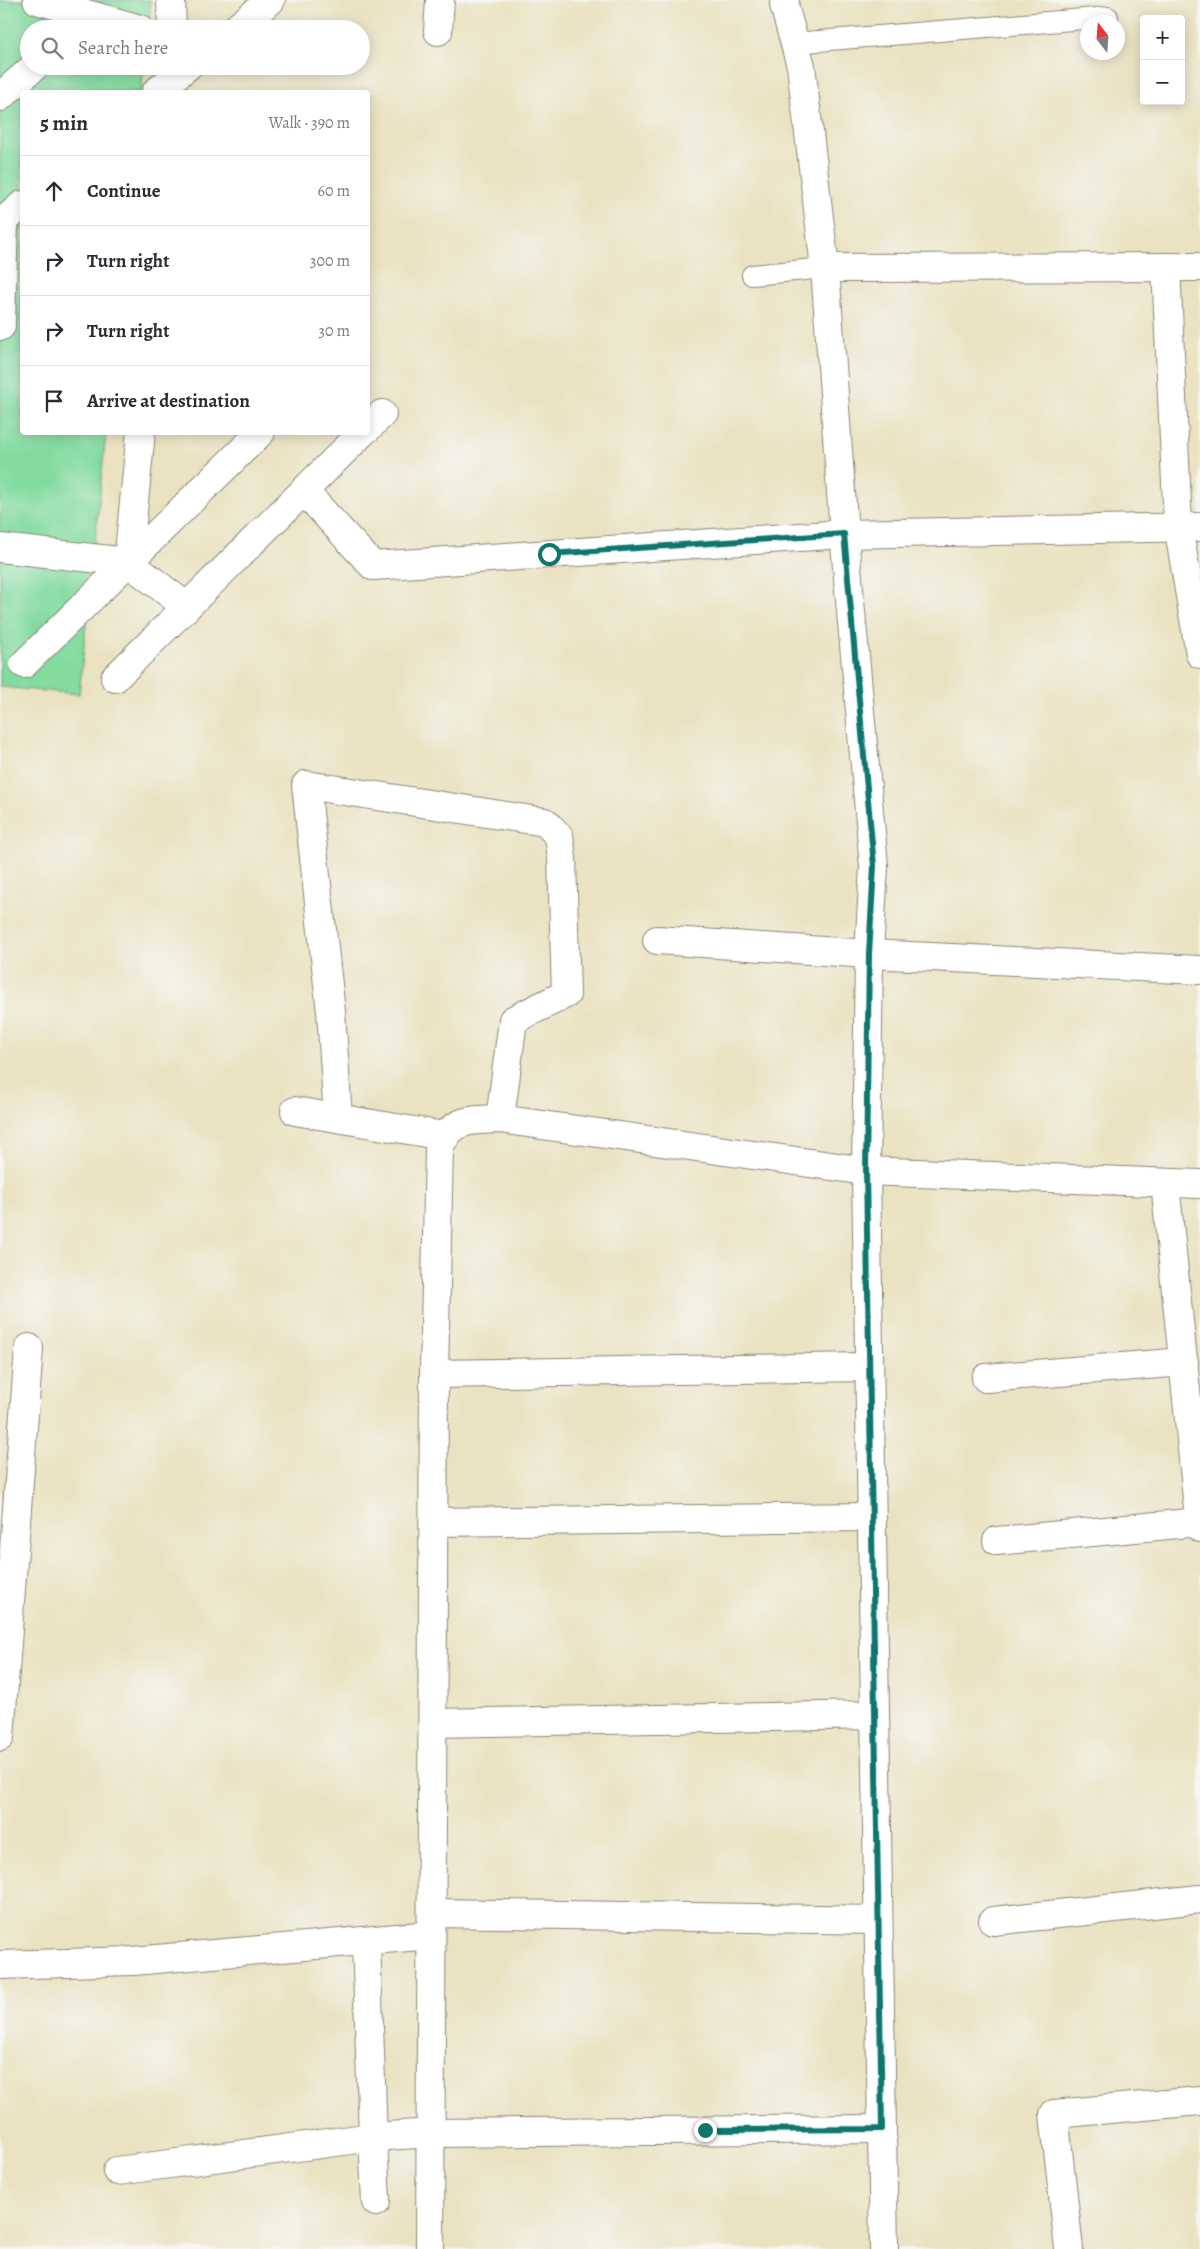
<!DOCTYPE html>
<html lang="en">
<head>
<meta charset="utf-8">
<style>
	:root { --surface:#fff; --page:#f2f2f3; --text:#2b2b33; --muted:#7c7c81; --line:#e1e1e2 }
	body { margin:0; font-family:Alegreya,serif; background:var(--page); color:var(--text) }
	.controls { position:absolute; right:15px; top:15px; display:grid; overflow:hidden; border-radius:5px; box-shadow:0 2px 12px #0003 }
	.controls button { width:45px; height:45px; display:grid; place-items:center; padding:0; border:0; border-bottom:1px solid var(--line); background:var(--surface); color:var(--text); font:25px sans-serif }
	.compass { position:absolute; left:1080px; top:15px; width:45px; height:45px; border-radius:50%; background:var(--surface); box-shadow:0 2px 12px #0003; rotate:343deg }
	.stop { position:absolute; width:15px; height:15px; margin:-11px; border:4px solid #0f766e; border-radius:50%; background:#fff }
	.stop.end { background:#0f766e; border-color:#fff; box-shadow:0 1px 5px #0008 }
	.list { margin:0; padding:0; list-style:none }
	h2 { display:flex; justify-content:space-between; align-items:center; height:65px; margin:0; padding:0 20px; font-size:21px }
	h2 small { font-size:16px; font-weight:400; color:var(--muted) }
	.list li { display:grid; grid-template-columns:32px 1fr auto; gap:15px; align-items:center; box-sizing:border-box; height:70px; padding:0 20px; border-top:1px solid var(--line) }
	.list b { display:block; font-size:19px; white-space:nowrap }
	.list em { font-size:16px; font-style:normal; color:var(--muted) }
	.icon { flex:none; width:28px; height:28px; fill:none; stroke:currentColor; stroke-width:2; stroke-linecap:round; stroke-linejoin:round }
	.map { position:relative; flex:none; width:1200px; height:2249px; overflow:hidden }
	.search { position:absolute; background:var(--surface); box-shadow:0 2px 12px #0003; left:20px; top:20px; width:350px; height:55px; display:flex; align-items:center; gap:12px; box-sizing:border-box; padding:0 18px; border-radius:28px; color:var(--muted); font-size:19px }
	.panel { position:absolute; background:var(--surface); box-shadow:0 2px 12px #0003; left:20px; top:90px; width:350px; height:345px; border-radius:5px }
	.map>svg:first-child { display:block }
</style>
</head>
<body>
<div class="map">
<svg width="1200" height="2249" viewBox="0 0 1200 2249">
	<rect width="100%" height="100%" fill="#f6f6f2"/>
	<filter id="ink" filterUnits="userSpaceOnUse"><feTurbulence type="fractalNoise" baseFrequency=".02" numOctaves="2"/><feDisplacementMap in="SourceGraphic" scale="10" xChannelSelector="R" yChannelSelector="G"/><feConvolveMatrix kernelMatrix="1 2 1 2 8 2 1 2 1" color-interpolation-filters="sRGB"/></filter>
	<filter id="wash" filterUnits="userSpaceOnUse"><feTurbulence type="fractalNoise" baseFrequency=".0096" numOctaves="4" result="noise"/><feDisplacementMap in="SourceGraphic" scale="20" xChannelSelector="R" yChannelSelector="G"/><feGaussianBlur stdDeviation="1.12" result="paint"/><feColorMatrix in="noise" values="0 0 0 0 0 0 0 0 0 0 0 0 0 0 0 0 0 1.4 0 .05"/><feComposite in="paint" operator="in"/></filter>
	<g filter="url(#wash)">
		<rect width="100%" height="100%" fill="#eae2c1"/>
		<!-- green -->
		<polygon fill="#83dba0" stroke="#578366" points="0,0 151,0 148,29 29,29 29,66 144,66 141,92 22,92 22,432 106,433 79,694 0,687"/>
	</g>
	<g filter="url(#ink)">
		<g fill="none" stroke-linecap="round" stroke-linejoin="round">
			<!-- lane casing -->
			<g stroke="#8a8676" stroke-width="22">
				<g id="lane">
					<polyline points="794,43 1108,17"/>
					<polyline points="752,275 825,268"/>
				</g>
			</g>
			<!-- street casing -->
			<g stroke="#8a8676" stroke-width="30">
				<g id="street">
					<polyline points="37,0 140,29"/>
					<polyline points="171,0 172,29"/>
					<polyline points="785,0 784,5 801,66 825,268 844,534 874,866 869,954 866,1171 884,2249"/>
					<polyline points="235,29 271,0"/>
					<polyline points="438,31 440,0"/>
					<polyline points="156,92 188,66"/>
					<polyline points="0,97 35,66"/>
					<polyline points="0,224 22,205"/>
					<polyline points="1166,267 1178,526 1200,654"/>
					<polyline points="825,268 1200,267"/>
					<polyline points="1,326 4,221"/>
					<polyline points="368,428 382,414"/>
					<polyline points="304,491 373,566 844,534 1200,527"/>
					<polyline points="0,548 128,562 187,607"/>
					<polyline points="128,562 141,432"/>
					<polyline points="24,664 261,432"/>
					<polyline points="115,678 363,432"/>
					<polyline points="657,940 869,954 1200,970"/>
					<polyline points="295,1111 444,1136"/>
					<polyline points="338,1118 331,1012 306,785 545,822 559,836 562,858 566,994 513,1020 500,1119"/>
					<polyline points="1165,1183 1200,1528"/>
					<polyline points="434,1374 869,1367"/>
					<polyline points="986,1378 1184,1362"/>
					<polyline points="434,1522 872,1517"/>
					<polyline points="997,1541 1200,1522"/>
					<polyline points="433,1723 875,1715"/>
					<polyline points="0,1737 29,1348"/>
					<polyline points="432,1913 878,1920"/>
					<polyline points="993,1921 1200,1899"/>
					<polyline points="0,1965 133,1961 431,1935"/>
					<polyline points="117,2171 373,2137 366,1941"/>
					<polyline points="376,2202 373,2137 431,2133 882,2129"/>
					<path d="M430 2249 434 1374 439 1149C451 1118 471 1120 500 1119L866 1171 1200 1184"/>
					<polyline points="1069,2249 1054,2114 1200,2101"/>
				</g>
			</g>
			<!-- lane -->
			<use href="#lane" stroke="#fff" stroke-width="20"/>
			<!-- street -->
			<use href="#street" stroke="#fff" stroke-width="28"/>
		</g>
	</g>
	<g fill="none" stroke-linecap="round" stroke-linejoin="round" filter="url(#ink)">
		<!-- route -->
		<polyline stroke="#0f766e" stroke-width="6" points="549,554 844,534 874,866 869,954 866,1171 882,2129 705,2130"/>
	</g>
</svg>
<div class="controls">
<button>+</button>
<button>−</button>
</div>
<svg class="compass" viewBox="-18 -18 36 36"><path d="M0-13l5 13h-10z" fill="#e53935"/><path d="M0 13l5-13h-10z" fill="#7c7c81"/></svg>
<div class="stop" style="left:549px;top:554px"></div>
<div class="stop end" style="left:705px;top:2130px"></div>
<div class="search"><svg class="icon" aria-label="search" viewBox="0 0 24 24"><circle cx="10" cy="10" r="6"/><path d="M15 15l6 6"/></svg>Search here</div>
<section class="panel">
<h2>5 min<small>Walk · 390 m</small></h2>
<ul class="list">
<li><svg class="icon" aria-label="ahead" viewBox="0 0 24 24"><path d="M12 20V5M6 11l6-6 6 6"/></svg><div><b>Continue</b></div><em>60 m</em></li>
<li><svg class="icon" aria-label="right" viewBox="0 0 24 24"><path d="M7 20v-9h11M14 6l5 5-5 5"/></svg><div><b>Turn right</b></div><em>300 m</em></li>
<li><svg class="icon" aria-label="right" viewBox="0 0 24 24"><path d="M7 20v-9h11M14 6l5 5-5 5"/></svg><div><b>Turn right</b></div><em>30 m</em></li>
<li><svg class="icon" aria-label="arrive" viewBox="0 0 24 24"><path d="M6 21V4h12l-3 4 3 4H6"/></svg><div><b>Arrive at destination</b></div></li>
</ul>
</section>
</div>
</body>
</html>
